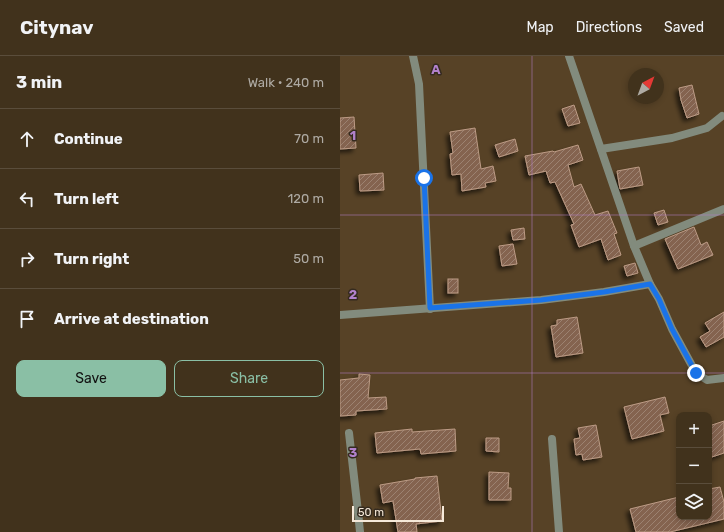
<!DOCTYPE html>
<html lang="en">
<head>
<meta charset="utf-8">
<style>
	:root { --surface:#41321c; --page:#4c3e29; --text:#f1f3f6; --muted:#aeaaa3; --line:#5a4d3b; --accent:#8abfa5 }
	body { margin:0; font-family:Rubik,sans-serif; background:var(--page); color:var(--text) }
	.controls { position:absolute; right:12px; bottom:12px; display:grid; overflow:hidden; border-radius:8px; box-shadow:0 2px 6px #0003 }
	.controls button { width:36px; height:36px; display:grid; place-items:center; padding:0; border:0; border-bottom:1px solid var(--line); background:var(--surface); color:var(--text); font:20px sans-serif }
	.compass { position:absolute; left:288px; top:12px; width:36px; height:36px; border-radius:50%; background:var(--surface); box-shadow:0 2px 6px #0003; rotate:41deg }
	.scale { position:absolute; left:12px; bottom:10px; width:92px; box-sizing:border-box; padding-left:4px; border:2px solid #f6e9d9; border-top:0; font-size:11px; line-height:14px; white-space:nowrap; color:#f6e9d9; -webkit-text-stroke:3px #352b1f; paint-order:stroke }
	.stop { position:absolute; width:12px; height:12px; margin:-9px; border:3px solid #1a73e8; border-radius:50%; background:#fff }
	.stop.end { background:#1a73e8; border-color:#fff; box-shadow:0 1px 4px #0008 }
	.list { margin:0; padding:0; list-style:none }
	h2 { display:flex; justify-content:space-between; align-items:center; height:52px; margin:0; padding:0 16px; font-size:17px }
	h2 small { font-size:13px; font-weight:400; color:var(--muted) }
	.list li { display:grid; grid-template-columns:26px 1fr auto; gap:12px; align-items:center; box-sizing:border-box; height:60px; padding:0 16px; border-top:1px solid var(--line) }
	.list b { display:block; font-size:15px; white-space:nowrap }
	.list em { font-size:13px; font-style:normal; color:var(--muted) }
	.actions { display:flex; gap:8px; padding:12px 16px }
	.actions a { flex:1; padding:9px 0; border:1px solid var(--accent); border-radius:8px; text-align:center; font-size:14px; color:var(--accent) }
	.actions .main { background:var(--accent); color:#111 }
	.icon { flex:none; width:22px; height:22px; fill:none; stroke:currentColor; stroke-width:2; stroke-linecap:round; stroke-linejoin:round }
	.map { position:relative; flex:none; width:384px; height:476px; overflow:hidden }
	header { display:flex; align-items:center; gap:24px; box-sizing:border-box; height:56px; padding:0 20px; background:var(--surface); border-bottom:1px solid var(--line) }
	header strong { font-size:19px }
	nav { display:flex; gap:22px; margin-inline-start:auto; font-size:14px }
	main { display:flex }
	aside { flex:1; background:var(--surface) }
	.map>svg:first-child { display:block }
</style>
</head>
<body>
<header>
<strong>Citynav</strong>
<nav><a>Map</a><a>Directions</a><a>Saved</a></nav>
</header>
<main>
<aside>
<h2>3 min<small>Walk · 240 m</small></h2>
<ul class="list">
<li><svg class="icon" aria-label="ahead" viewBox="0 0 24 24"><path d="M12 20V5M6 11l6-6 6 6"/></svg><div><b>Continue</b></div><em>70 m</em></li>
<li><svg class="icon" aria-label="left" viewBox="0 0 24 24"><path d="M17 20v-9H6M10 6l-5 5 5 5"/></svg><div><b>Turn left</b></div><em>120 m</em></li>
<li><svg class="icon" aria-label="right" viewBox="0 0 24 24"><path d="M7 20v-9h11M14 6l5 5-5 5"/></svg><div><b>Turn right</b></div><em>50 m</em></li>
<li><svg class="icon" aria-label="arrive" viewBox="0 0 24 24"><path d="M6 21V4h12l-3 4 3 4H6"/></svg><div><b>Arrive at destination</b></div></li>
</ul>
<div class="actions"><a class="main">Save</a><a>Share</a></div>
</aside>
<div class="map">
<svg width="384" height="476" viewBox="0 0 384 476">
	<defs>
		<pattern id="building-hatch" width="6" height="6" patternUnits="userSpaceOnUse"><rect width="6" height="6" fill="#846450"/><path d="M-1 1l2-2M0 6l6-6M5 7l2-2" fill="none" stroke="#9c8271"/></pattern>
		<filter id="shadow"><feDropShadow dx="-3.5" dy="3.5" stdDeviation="2" flood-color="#0009"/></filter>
	</defs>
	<rect width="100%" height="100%" fill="#574226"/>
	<!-- building -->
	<g fill="url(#building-hatch)" stroke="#bd9b85" filter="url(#shadow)">
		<polygon points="352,29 359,58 347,62 341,44 339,32"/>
		<polygon points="234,49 240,67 228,70 222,53"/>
		<polygon points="14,61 16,92 0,93 0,62"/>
		<polygon points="135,72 141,113 153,110 156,125 145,127 146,131 122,135 121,118 112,119 110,98 113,97 110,76"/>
		<polygon points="175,83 178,95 159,101 155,89"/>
		<polygon points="238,89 243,104 228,109 234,131 241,128 255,159 268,155 277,177 274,178 281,199 268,204 261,183 239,191 231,169 234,168 215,126 210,127 206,115 189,119 185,100 213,95 214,96"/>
		<polygon points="299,111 303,129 280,133 277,115"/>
		<polygon points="43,117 44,134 20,135 19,119"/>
		<polygon points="324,154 328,166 318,169 314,157"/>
		<polygon points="354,171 361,189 367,186 373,199 338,213 325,183"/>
		<polygon points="184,172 185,183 173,184 171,174"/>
		<polygon points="173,188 177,208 162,210 159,190"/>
		<polygon points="295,207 298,217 287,220 284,210"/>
		<rect x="108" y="223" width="10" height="14"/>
		<polygon points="384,256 384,281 366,291 360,281 370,275 365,267"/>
		<polygon points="237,261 243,297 216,301 211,270 217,269 217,264"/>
		<polygon points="19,318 30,319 28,342 46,341 47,353 16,355 16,359 0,360 0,324 19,322"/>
		<polygon points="325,341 329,357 320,359 324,375 292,383 284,351"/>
		<polygon points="384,365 384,397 372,401 369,389 369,370"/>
		<polygon points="256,369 262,401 243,404 242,398 236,399 234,383 240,382 238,372"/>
		<polygon points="72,373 72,376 115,373 116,395 81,398 80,393 37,397 35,377"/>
		<polygon points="146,382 159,382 159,396 146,395"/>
		<polygon points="149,416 169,417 168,432 171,432 171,444 149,444"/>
		<polygon points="97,420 102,465 76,468 77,476 58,476 53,445 43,447 40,429 75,423 75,422"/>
		<polygon points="380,431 384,446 384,463 330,476 296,476 290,453 339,441 339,461 369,461 369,433"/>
	</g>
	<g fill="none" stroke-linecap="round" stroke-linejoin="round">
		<!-- minor -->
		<g stroke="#828b7d" stroke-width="8">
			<polyline points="73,0 79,28 90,253"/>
			<polyline points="229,0 294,190 310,228"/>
			<polyline points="261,93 332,82 367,72 382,60"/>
			<polyline points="294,190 384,153"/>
			<polyline points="0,259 201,244 264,236 310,228 319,243 332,273 356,317 367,324 384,322"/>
			<polyline points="9,377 18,456 20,476"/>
			<polyline points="212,383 219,476"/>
		</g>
	</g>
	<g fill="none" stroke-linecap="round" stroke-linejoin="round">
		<!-- route -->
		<polyline stroke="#1a73e8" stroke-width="5" points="84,122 90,252 201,244 264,236 310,228 319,243 332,273 356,317"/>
	</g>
	<!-- grid -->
	<path fill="none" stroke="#b281cb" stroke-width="1" stroke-opacity="0.55" d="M192 0V476M0 159H384M0 317H384"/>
	<g font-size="13" text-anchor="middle" font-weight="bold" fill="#b281cb" stroke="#352b1f" stroke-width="3" stroke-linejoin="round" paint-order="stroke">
		<text x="96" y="18">A</text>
		<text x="13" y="84">1</text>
		<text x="13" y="243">2</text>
		<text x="13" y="401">3</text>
	</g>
</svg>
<div class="controls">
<button>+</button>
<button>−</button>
<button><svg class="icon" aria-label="layers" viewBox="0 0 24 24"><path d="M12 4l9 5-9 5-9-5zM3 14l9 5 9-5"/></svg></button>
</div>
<svg class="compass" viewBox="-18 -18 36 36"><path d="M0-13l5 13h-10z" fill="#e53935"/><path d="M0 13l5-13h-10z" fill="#aeaaa3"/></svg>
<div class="scale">50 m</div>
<div class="stop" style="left:84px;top:122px"></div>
<div class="stop end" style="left:356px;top:317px"></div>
</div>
</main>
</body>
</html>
